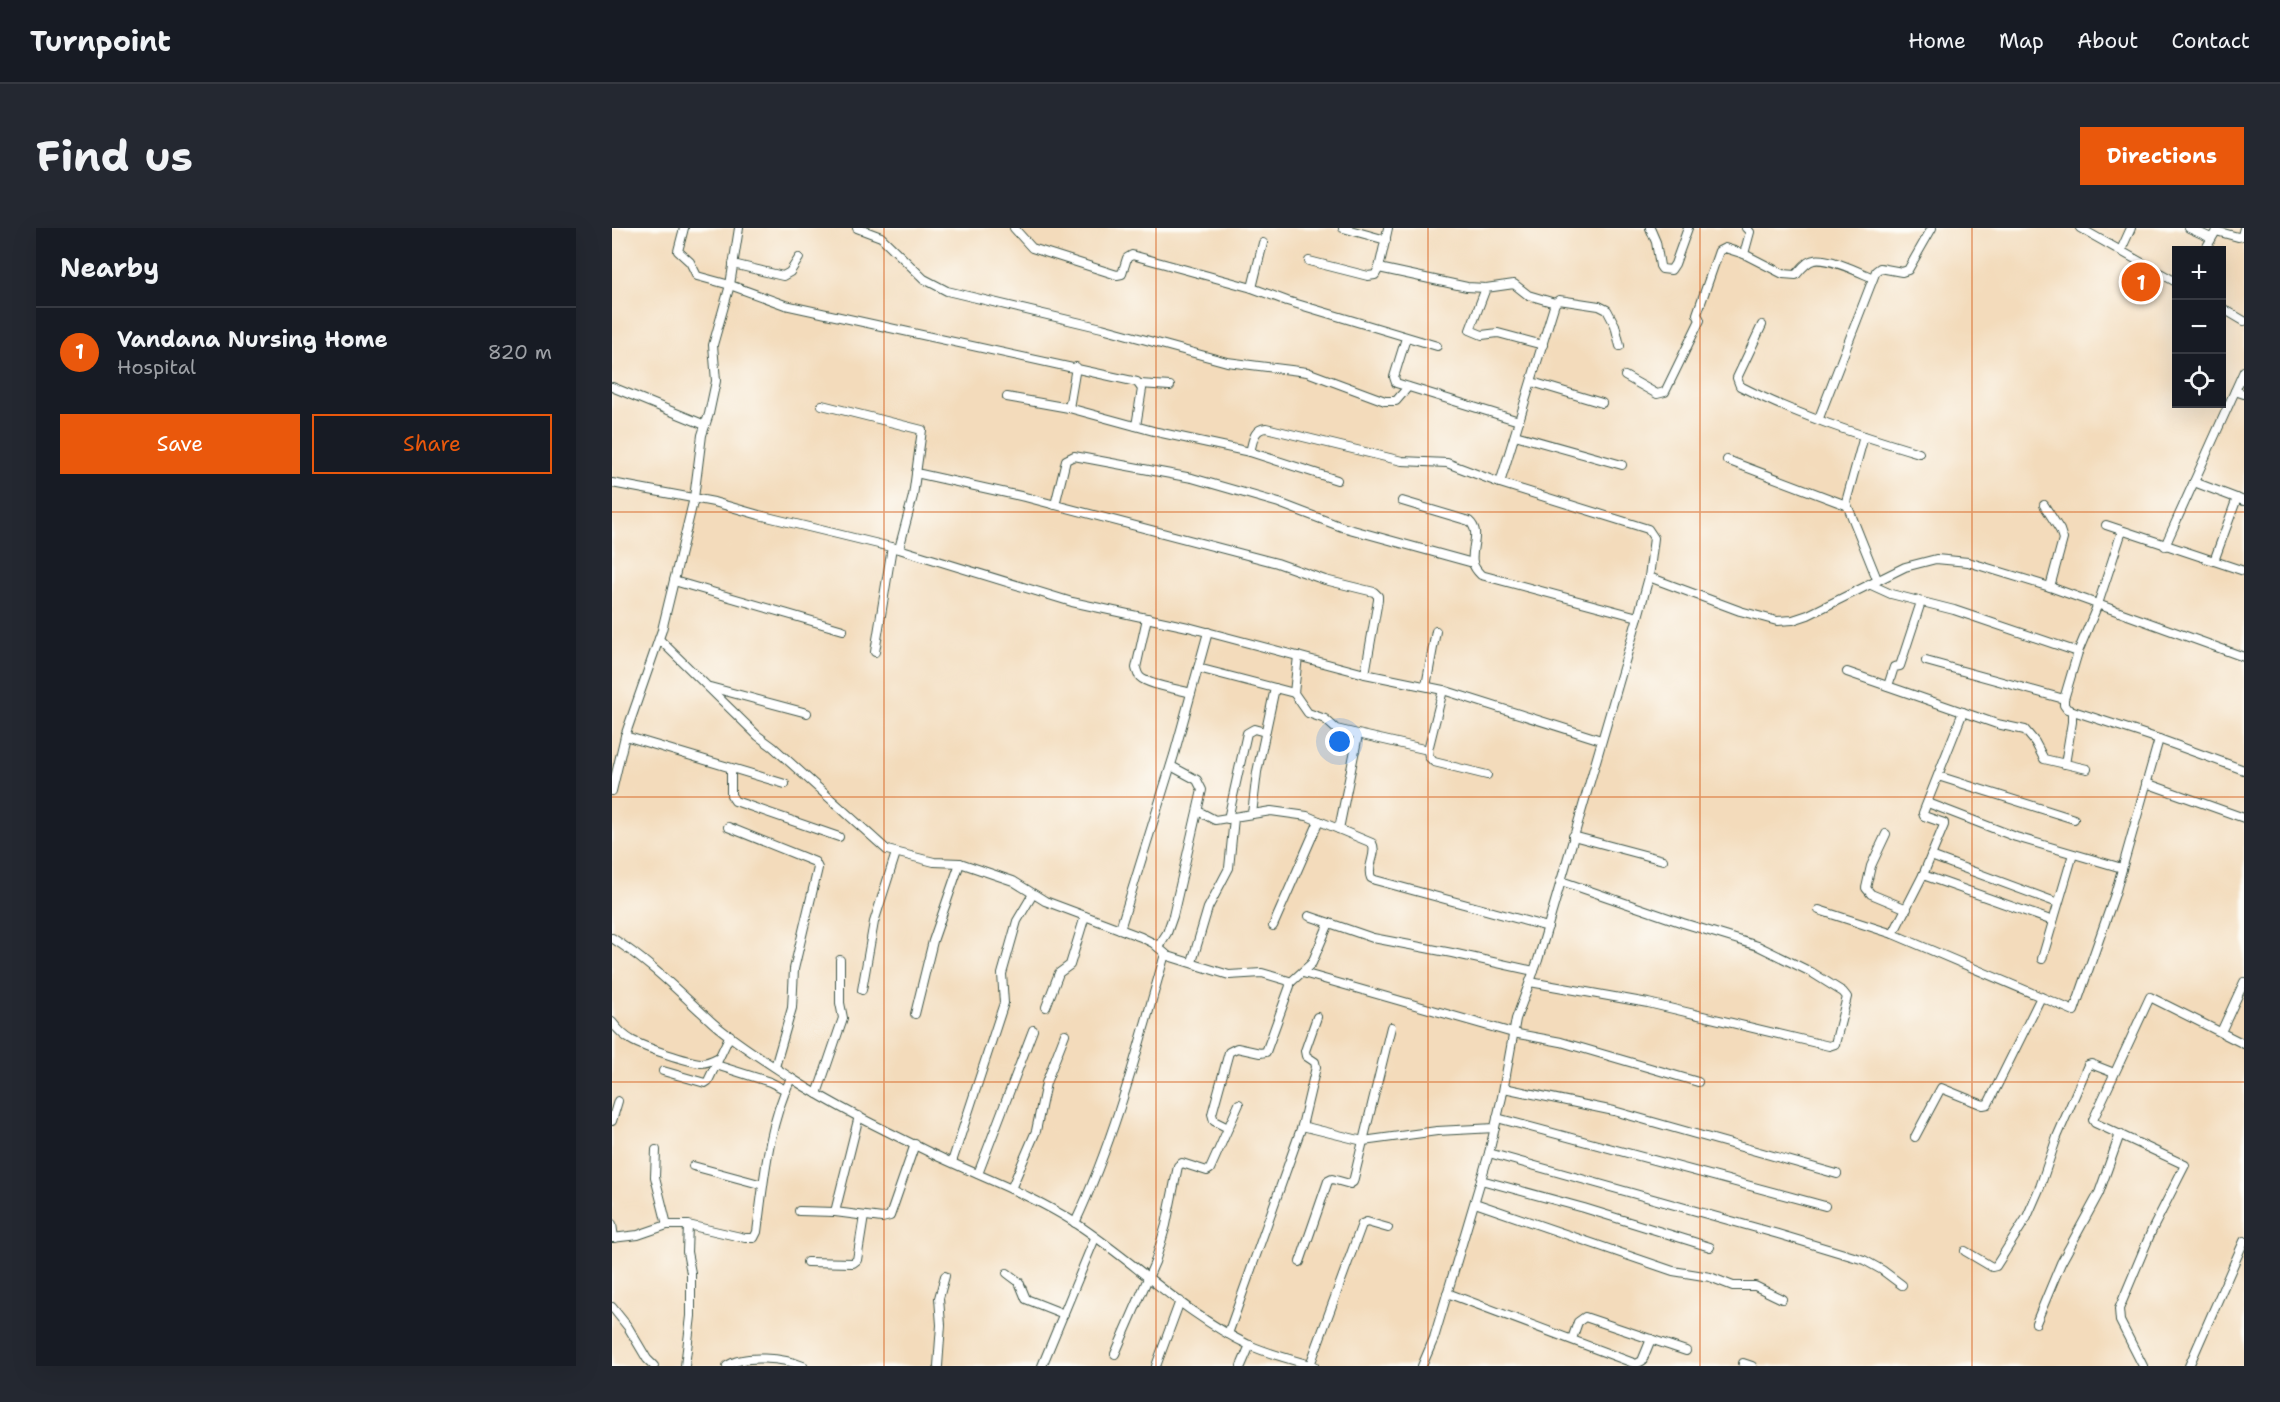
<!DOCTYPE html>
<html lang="en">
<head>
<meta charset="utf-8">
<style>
	:root { --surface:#171b24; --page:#242831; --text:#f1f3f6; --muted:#9ea1a6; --line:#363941; --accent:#ea580c }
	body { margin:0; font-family:"Shantell Sans",sans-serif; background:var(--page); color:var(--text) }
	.controls { position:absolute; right:18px; top:18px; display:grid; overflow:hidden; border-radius:0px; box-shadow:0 6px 24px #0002 }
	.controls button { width:54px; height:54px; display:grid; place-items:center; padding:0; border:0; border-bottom:2px solid var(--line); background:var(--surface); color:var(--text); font:30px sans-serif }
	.you { position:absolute; left:728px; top:514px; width:21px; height:21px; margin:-15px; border:4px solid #fff; border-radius:50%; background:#1a73e8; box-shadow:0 0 0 9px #1a73e833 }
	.badge { display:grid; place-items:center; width:39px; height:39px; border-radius:50%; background:var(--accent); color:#fff; font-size:20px; font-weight:700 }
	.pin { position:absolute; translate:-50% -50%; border:3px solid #fff; box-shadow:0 2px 6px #0006 }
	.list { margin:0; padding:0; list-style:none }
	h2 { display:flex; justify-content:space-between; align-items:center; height:78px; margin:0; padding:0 24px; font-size:26px }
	h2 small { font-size:20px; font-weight:400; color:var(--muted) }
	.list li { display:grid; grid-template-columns:39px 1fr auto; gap:18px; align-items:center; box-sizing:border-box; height:90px; padding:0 24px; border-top:2px solid var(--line) }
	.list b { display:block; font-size:22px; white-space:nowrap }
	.list p { margin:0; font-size:20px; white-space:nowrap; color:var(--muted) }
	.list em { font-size:20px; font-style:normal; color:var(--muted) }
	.actions { display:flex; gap:12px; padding:18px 24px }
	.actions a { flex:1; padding:14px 0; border:2px solid var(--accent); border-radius:0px; text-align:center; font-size:21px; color:var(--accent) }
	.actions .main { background:var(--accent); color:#fff }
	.icon { flex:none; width:33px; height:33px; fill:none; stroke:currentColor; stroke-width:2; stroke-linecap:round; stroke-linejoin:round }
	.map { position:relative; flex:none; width:1632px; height:1138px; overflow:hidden; border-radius:0px }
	header { display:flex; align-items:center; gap:36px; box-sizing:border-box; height:84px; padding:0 30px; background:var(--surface); border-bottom:2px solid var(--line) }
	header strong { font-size:28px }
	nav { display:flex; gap:33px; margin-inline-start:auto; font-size:21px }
	.intro { display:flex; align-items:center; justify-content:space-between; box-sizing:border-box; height:144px; padding:0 36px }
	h1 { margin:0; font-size:42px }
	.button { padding:15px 27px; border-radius:0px; background:var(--accent); color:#fff; font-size:21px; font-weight:700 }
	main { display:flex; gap:36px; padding:0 36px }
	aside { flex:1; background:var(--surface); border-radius:0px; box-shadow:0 6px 24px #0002 }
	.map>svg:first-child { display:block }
</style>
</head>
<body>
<header>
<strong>Turnpoint</strong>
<nav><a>Home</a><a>Map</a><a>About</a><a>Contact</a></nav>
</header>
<div class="intro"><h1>Find us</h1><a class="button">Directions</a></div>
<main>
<aside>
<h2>Nearby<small></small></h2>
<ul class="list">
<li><span class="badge">1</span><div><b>Vandana Nursing Home</b><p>Hospital</p></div><em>820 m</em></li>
</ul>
<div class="actions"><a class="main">Save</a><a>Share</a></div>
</aside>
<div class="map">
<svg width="1632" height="1138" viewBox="0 0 1632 1138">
	<rect width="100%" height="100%" fill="#fdfcf7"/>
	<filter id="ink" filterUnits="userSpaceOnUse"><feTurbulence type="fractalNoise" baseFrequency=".0167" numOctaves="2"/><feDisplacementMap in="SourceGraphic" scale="12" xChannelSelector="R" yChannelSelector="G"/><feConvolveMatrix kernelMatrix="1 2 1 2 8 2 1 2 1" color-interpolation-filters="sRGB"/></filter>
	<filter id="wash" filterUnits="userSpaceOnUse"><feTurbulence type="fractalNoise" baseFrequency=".008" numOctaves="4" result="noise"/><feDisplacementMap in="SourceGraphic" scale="24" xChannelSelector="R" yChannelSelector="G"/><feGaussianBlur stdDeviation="1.35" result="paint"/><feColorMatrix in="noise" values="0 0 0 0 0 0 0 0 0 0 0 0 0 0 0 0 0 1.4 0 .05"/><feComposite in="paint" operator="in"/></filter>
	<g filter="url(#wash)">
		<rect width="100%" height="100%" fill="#f3dbbb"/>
	</g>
	<g filter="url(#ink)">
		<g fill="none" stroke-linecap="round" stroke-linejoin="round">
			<!-- street casing -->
			<g stroke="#3f5548" stroke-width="10">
				<g id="street">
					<polyline points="72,0 66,23 78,34 85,48 118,57 173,77 525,154 530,161 524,198"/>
					<polyline points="245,0 269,9 312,51 335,63 490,100 615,134 695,144 773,173 784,173 796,159"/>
					<polyline points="402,0 420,20 505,47 510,46 515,30 520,27 640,60 675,73 825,118"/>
					<polyline points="731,0 774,12"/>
					<polyline points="1038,0 1044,14 1048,38 1050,41 1059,42 1063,36 1076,0"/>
					<path d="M1134 0 1138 4 1132 26 1171 46 1184 47C1189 41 1195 33 1202 32 1217 29 1247 44 1261 50"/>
					<polyline points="1468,0 1564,54"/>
					<polyline points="1577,0 1599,10"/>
					<polyline points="1509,22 1519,0"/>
					<polyline points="1593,22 1604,3 1626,9 1630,8 1632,0"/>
					<polyline points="697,33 756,48 763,47 767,40 776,0"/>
					<polyline points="121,36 171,48 178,44 187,30"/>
					<polyline points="767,40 855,59 874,60 902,56 916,67 943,75 947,72 987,78 995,82 1003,97 1008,118"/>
					<polyline points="640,60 651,15"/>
					<polyline points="874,60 858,102 870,107 886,105 931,117"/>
					<polyline points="1610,80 1632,93"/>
					<path d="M1150 97 1125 150 1128 158C1184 187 1247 207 1307 225"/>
					<polyline points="794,110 782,149 784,155 907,193"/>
					<polyline points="1013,148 1045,166 1053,164 1088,92 1085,86 1107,23 1113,20 1132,26"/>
					<polyline points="920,154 990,175"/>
					<polyline points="528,156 558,158"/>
					<polyline points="0,159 93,197"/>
					<polyline points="1623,163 1632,166"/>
					<polyline points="395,169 457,180 545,204 638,224 725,252"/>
					<polyline points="210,177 310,202 301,268 287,321"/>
					<polyline points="457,180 464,139"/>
					<polyline points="1207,190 1264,43 1268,40 1290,44 1296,42 1320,0"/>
					<polyline points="903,207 1010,237"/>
					<polyline points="1252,208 1234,274 1265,351"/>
					<path d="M638 224C641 214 641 201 654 200L790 233 835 235 888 255 1036 301 1042 310 1037 349 1026 389 926 732 904 791 890 869 877 925 822 1110 810 1138"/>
					<polyline points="1115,232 1234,277"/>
					<polyline points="304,245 413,269 665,335 713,352 762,364 766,368 766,372 753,446"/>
					<polyline points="1582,254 1632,273"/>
					<polyline points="0,255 102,274 147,287 287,321 460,374 576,399 753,446 831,462 989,512"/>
					<polyline points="888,255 943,75"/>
					<path d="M790 273 857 293C870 304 858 320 861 335 862 339 866 344 869 347L1026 389"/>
					<polyline points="443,277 454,232 462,228 580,250 667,275 730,299 861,335"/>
					<polyline points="1432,277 1448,302 1451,311 1438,359"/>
					<polyline points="1494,297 1632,343"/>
					<polyline points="1553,318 1632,143"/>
					<polyline points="1602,333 1625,270"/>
					<polyline points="1037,349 1128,383 1154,390 1165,393 1181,392 1196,387 1293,339 1324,331 1356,334 1438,359 1632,429"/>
					<polyline points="62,353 231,402"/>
					<polyline points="1257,356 1279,366 1342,382 1466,424 1452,471 1452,477 1455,481 1547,511 1632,542"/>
					<path d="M535 390 524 440C525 443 525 446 528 449 536 457 567 461 579 465"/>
					<polyline points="47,411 146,508 161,519 275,622 322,634 348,635 401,653 433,673 529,709 541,715 556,728 617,747 650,745 677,753 678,758 654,824 648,825 625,820 617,824 600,886 602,893 616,900"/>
					<polyline points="263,424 280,319"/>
					<polyline points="1466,424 1486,376 1510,303"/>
					<polyline points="686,428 682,465 696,485 713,491 724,501 816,522"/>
					<polyline points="1314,433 1452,471"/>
					<polyline points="586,440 682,465"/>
					<polyline points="1235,444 1385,496 1413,502 1423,514 1432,531 1475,541"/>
					<polyline points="814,458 824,403"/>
					<polyline points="1276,458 1282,439 1288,438 1309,374"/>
					<polyline points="98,459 195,485"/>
					<polyline points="831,462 816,522 817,529 822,534 875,547"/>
					<polyline points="13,508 173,556"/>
					<polyline points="1453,536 1460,494 1460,483"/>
					<polyline points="119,541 119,567 123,573 227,609"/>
					<polyline points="1326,548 1462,591"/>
					<polyline points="1534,555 1632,590"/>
					<polyline points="0,563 13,508 50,402 82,270 90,207 97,186 104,153 101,117 118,57 127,0"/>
					<polyline points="1316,575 1404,609 1510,640"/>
					<path d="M586 583 603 592 659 583 695 588 760 615C766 626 754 638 759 650L763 652 936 699"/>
					<polyline points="640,586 645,544 663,460"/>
					<polyline points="616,591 635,505 642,501 653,504"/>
					<polyline points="116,599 203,634 206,640 182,741 180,780 163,839"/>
					<polyline points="727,601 746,507"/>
					<polyline points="1274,606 1259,638 1254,660 1259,666 1295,681"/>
					<polyline points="961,608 1051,632"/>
					<polyline points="1319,628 1446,675"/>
					<polyline points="1311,647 1441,693"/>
					<polyline points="1207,682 1281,706 1462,783 1503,666 1547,511"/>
					<polyline points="697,688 761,710 840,725 922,743"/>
					<polyline points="661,698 707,593"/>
					<polyline points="508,701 562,527 596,404"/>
					<polyline points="1281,706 1311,647 1332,597 1332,595 1312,588 1311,585 1351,484"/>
					<path d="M0 710C38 734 68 765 101 795 124 815 153 833 179 850 222 878 276 904 323 927 369 949 418 966 462 994 522 1033 572 1086 637 1117 657 1126 680 1132 702 1138"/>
					<polyline points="546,719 555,705 561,688 590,562 585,552 559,538"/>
					<polyline points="1430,731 1461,626"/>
					<polyline points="580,734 596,680 617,640 622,590"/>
					<polyline points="691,745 901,805 949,814 1086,854"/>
					<polyline points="918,754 1036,775 1217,818 1223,816 1235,769 1231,764 1199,744 1146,718 1071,695 949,653"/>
					<polyline points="678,755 700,735 717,695"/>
					<polyline points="250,762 262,694 284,625"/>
					<polyline points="434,779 447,745 458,737 473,688"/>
					<polyline points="303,786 321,713 348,635"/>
					<path d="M0 794C6 802 13 809 21 813 34 820 76 834 89 835 96 835 101 832 107 829"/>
					<polyline points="1609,804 1632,754"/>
					<polyline points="104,837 158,854 174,862"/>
					<polyline points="51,843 93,855 96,853 118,807"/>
					<polyline points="892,860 1002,883 1225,946"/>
					<polyline points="205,866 231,790 228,775 228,732"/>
					<polyline points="885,890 1213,978"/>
					<polyline points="0,893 6,873"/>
					<polyline points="690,898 751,913 825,903 883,900"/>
					<polyline points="1303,909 1329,860 1371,877 1376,876 1429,769"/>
					<polyline points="44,922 43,949 55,997"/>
					<polyline points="877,925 1166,1006 1252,1032 1270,1042 1290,1057"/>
					<polyline points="340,934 392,775 390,746 405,693 421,666"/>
					<polyline points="81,938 151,957"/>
					<polyline points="366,946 421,802"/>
					<polyline points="869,952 972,980 1098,1019"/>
					<polyline points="399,961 424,903 434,855 453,806"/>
					<polyline points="863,975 1061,1043 1098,1049 1121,1058 1143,1058 1170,1071"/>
					<polyline points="187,983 223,984 270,990 278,988 303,916"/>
					<polyline points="223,984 247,888"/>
					<path d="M463 995C503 910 527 817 553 726"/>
					<polyline points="0,996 2,1010"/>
					<path d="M0 1010 26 1007 55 997H76L133 1010H142L145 1004C152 952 156 898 179 850"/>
					<polyline points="1353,1023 1380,1039 1384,1038 1415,989 1428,959 1445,909 1476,837 1479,836 1502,845"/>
					<polyline points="195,1034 241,1035 245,1032 252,988"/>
					<polyline points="688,1034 716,953 720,951 738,956 741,954 779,799"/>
					<polyline points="395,1045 407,1054 414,1071 452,1086"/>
					<polyline points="835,1065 1024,1136 1030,1133 1039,1111"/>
					<polyline points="0,1079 16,1099 35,1131 42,1138"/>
					<polyline points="1424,1095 1449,1035 1487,965 1508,906"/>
					<polyline points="616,1106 690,898 704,839 703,834 694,828 693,823 705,789"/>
					<polyline points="960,1111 966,1094 973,1089 1074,1123"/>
					<polyline points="503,1126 543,1034 554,997 566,938 570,935 595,943 598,941 627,876"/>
					<polyline points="1131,1135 1140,1138"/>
					<polyline points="698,1137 750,996 755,994 776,1000"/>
					<polyline points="73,1138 79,1088 79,1045 75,1024 76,997"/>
					<path d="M115 1138C131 1126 173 1130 191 1138"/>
					<polyline points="326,1138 329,1097 327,1070 333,1048"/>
					<polyline points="430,1138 483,1010"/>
					<polyline points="544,1138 568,1073"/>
					<polyline points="629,1138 638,1117"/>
					<polyline points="1531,1138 1508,1093 1507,1081 1540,1002 1573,937 1483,895 1481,892 1538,769 1632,816"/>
					<polyline points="1577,1138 1632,1013"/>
				</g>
			</g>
			<!-- street -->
			<use href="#street" stroke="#fff" stroke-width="8"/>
		</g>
	</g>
	<!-- grid -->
	<path fill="none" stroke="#d45610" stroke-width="1.5" stroke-opacity="0.55" d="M272 0V1138M544 0V1138M816 0V1138M1088 0V1138M1360 0V1138M0 284H1632M0 569H1632M0 854H1632"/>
</svg>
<div class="controls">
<button>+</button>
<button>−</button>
<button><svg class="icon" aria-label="locate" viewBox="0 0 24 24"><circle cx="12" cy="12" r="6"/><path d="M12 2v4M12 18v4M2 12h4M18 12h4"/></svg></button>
</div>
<div class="you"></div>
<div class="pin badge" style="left:1529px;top:54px">1</div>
</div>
</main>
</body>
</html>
